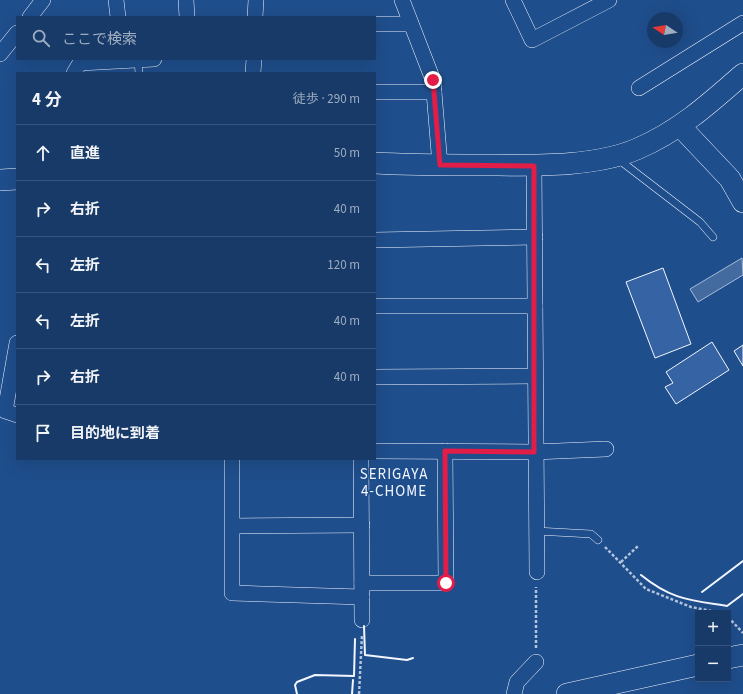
<!DOCTYPE html>
<html lang="ja">
<head>
<meta charset="utf-8">
<style>
	:root { --surface:#173a69; --page:#20416f; --text:#f1f3f6; --muted:#9eadc0; --line:#36547d }
	body { margin:0; font-family:"Source Sans 3","Noto Sans JP",sans-serif; background:var(--page); color:var(--text) }
	.controls { position:absolute; right:12px; bottom:12px; display:grid; overflow:hidden; border-radius:0px; box-shadow:0 4px 16px #0002 }
	.controls button { width:36px; height:36px; display:grid; place-items:center; padding:0; border:0; border-bottom:1px solid var(--line); background:var(--surface); color:var(--text); font:20px sans-serif }
	.compass { position:absolute; left:647px; top:12px; width:36px; height:36px; border-radius:50%; background:var(--surface); box-shadow:0 4px 16px #0002; rotate:282deg }
	.stop { position:absolute; width:12px; height:12px; margin:-9px; border:3px solid #e11d48; border-radius:50%; background:#fff }
	.stop.end { background:#e11d48; border-color:#fff; box-shadow:0 1px 4px #0008 }
	.list { margin:0; padding:0; list-style:none }
	h2 { display:flex; justify-content:space-between; align-items:center; height:52px; margin:0; padding:0 16px; font-size:17px }
	h2 small { font-size:13px; font-weight:400; color:var(--muted) }
	.list li { display:grid; grid-template-columns:26px 1fr auto; gap:12px; align-items:center; box-sizing:border-box; height:56px; padding:0 16px; border-top:1px solid var(--line) }
	.list b { display:block; font-size:15px; white-space:nowrap }
	.list em { font-size:13px; font-style:normal; color:var(--muted) }
	.icon { flex:none; width:22px; height:22px; fill:none; stroke:currentColor; stroke-width:2; stroke-linecap:round; stroke-linejoin:round }
	.map { position:relative; flex:none; width:743px; height:694px; overflow:hidden }
	.search { position:absolute; background:var(--surface); box-shadow:0 4px 16px #0002; left:16px; top:16px; width:360px; height:44px; display:flex; align-items:center; gap:10px; box-sizing:border-box; padding:0 14px; border-radius:0px; color:var(--muted); font-size:15px }
	.panel { position:absolute; background:var(--surface); box-shadow:0 4px 16px #0002; left:16px; top:72px; width:360px; height:388px; border-radius:0px }
	.map>svg:first-child { display:block }
</style>
</head>
<body>
<div class="map">
<svg width="743" height="694" viewBox="0 0 743 694">
	<rect width="100%" height="100%" fill="#1f4e8c"/>
	<!-- water -->
	<polygon fill="#446ba0" stroke="#a8bbd7" points="742,258 743,275 698,302 690,289"/>
	<!-- building -->
	<g fill="#3563a3" stroke="#f2f6ff">
		<polygon points="663,268 691,344 655,358 626,282"/>
		<polygon points="712,342 729,370 676,404 665,387 673,383 666,372"/>
		<polygon points="743,345 743,366 734,351"/>
	</g>
	<g fill="none" stroke-linecap="round" stroke-linejoin="round">
		<!-- lane casing -->
		<g stroke="#f2f6ff" stroke-width="8">
			<g id="lane">
				<polyline points="138,61 139,73"/>
				<polyline points="618,159 700,222 713,237"/>
				<polyline points="536,531 591,534 598,540"/>
			</g>
		</g>
		<!-- street casing -->
		<g stroke="#f2f6ff" stroke-width="16">
			<g id="street">
				<polyline points="116,0 118,17"/>
				<polyline points="186,0 187,17"/>
				<polyline points="402,0 433,80 440,165"/>
				<polyline points="513,0 532,40 609,0"/>
				<polyline points="30,17 43,0"/>
				<polyline points="255,17 256,0"/>
				<polyline points="375,24 411,24"/>
				<polyline points="0,54 17,33"/>
				<polyline points="74,73 80,63 154,59"/>
				<polyline points="253,73 254,59"/>
				<polyline points="639,88 743,23"/>
				<polyline points="375,92 434,92"/>
				<polyline points="534,166 537,572"/>
				<polyline points="375,240 535,237"/>
				<polyline points="375,306 535,306"/>
				<polyline points="17,343 5,411 17,415"/>
				<polyline points="375,377 534,376"/>
				<polyline points="375,451 534,452 606,449"/>
				<polyline points="232,459 232,593 362,597"/>
				<polyline points="361,459 362,620"/>
				<polyline points="233,526 362,525"/>
				<polyline points="362,583 446,583 445,451"/>
				<polyline points="514,694 517,682 536,662"/>
			</g>
		</g>
		<!-- secondary casing -->
		<g stroke="#f2f6ff" stroke-width="22">
			<g id="secondary">
				<polyline points="680,126 730,179 743,202"/>
				<path d="M375 163C410 165 446 165 481 165 529 165 593 168 637 149 679 131 709 104 743 74"/>
				<polyline points="0,180 17,179"/>
				<polyline points="728,658 743,655"/>
				<polyline points="567,694 698,665"/>
			</g>
		</g>
		<!-- path -->
		<g stroke="#b3c4dc" stroke-width="2.5" stroke-dasharray="3 2" stroke-linecap="butt">
			<polyline points="605,547 646,589 691,607 722,613"/>
			<polyline points="621,562 638,546"/>
			<polyline points="728,617 743,633"/>
			<polyline points="536,648 536,587"/>
			<polyline points="359,694 362,635"/>
		</g>
		<!-- lane -->
		<use href="#lane" stroke="#1f4e8c" stroke-width="7"/>
		<!-- street -->
		<use href="#street" stroke="#1f4e8c" stroke-width="15"/>
		<!-- secondary -->
		<use href="#secondary" stroke="#1f4e8c" stroke-width="21"/>
		<!-- wall -->
		<g stroke="#f2f6ff" stroke-width="2">
			<path d="M641 575C672 600 690 600 727 606L743 594"/>
			<polyline points="702,592 743,561"/>
			<polyline points="364,626 365,655 407,660 413,658"/>
			<polyline points="297,694 295,685 297,682 315,675 354,676 355,639"/>
			<polyline points="352,694 353,680"/>
		</g>
	</g>
	<g fill="none" stroke-linecap="round" stroke-linejoin="round">
		<!-- route -->
		<polyline stroke="#e11d48" stroke-width="5" points="433,80 440,165 534,166 534,452 445,451 446,583"/>
	</g>
	<g text-anchor="middle" stroke-width="3" stroke-linejoin="round" paint-order="stroke">
		<!-- neighbourhood labels -->
		<g font-size="15" letter-spacing="1" fill="#f2f6ff" stroke="#1f4e8c">
			<text x="394" y="479">SERIGAYA<tspan x="394" dy="17">4-CHOME</tspan></text>
		</g>
	</g>
</svg>
<div class="controls">
<button>+</button>
<button>−</button>
</div>
<svg class="compass" viewBox="-18 -18 36 36"><path d="M0-13l5 13h-10z" fill="#e53935"/><path d="M0 13l5-13h-10z" fill="#9eadc0"/></svg>
<div class="stop" style="left:446px;top:583px"></div>
<div class="stop end" style="left:433px;top:80px"></div>
<div class="search"><svg class="icon" aria-label="search" viewBox="0 0 24 24"><circle cx="10" cy="10" r="6"/><path d="M15 15l6 6"/></svg>ここで検索</div>
<section class="panel">
<h2>4 分<small>徒歩 · 290 m</small></h2>
<ul class="list">
<li><svg class="icon" aria-label="ahead" viewBox="0 0 24 24"><path d="M12 20V5M6 11l6-6 6 6"/></svg><div><b>直進</b></div><em>50 m</em></li>
<li><svg class="icon" aria-label="right" viewBox="0 0 24 24"><path d="M7 20v-9h11M14 6l5 5-5 5"/></svg><div><b>右折</b></div><em>40 m</em></li>
<li><svg class="icon" aria-label="left" viewBox="0 0 24 24"><path d="M17 20v-9H6M10 6l-5 5 5 5"/></svg><div><b>左折</b></div><em>120 m</em></li>
<li><svg class="icon" aria-label="left" viewBox="0 0 24 24"><path d="M17 20v-9H6M10 6l-5 5 5 5"/></svg><div><b>左折</b></div><em>40 m</em></li>
<li><svg class="icon" aria-label="right" viewBox="0 0 24 24"><path d="M7 20v-9h11M14 6l5 5-5 5"/></svg><div><b>右折</b></div><em>40 m</em></li>
<li><svg class="icon" aria-label="arrive" viewBox="0 0 24 24"><path d="M6 21V4h12l-3 4 3 4H6"/></svg><div><b>目的地に到着</b></div></li>
</ul>
</section>
</div>
</body>
</html>
